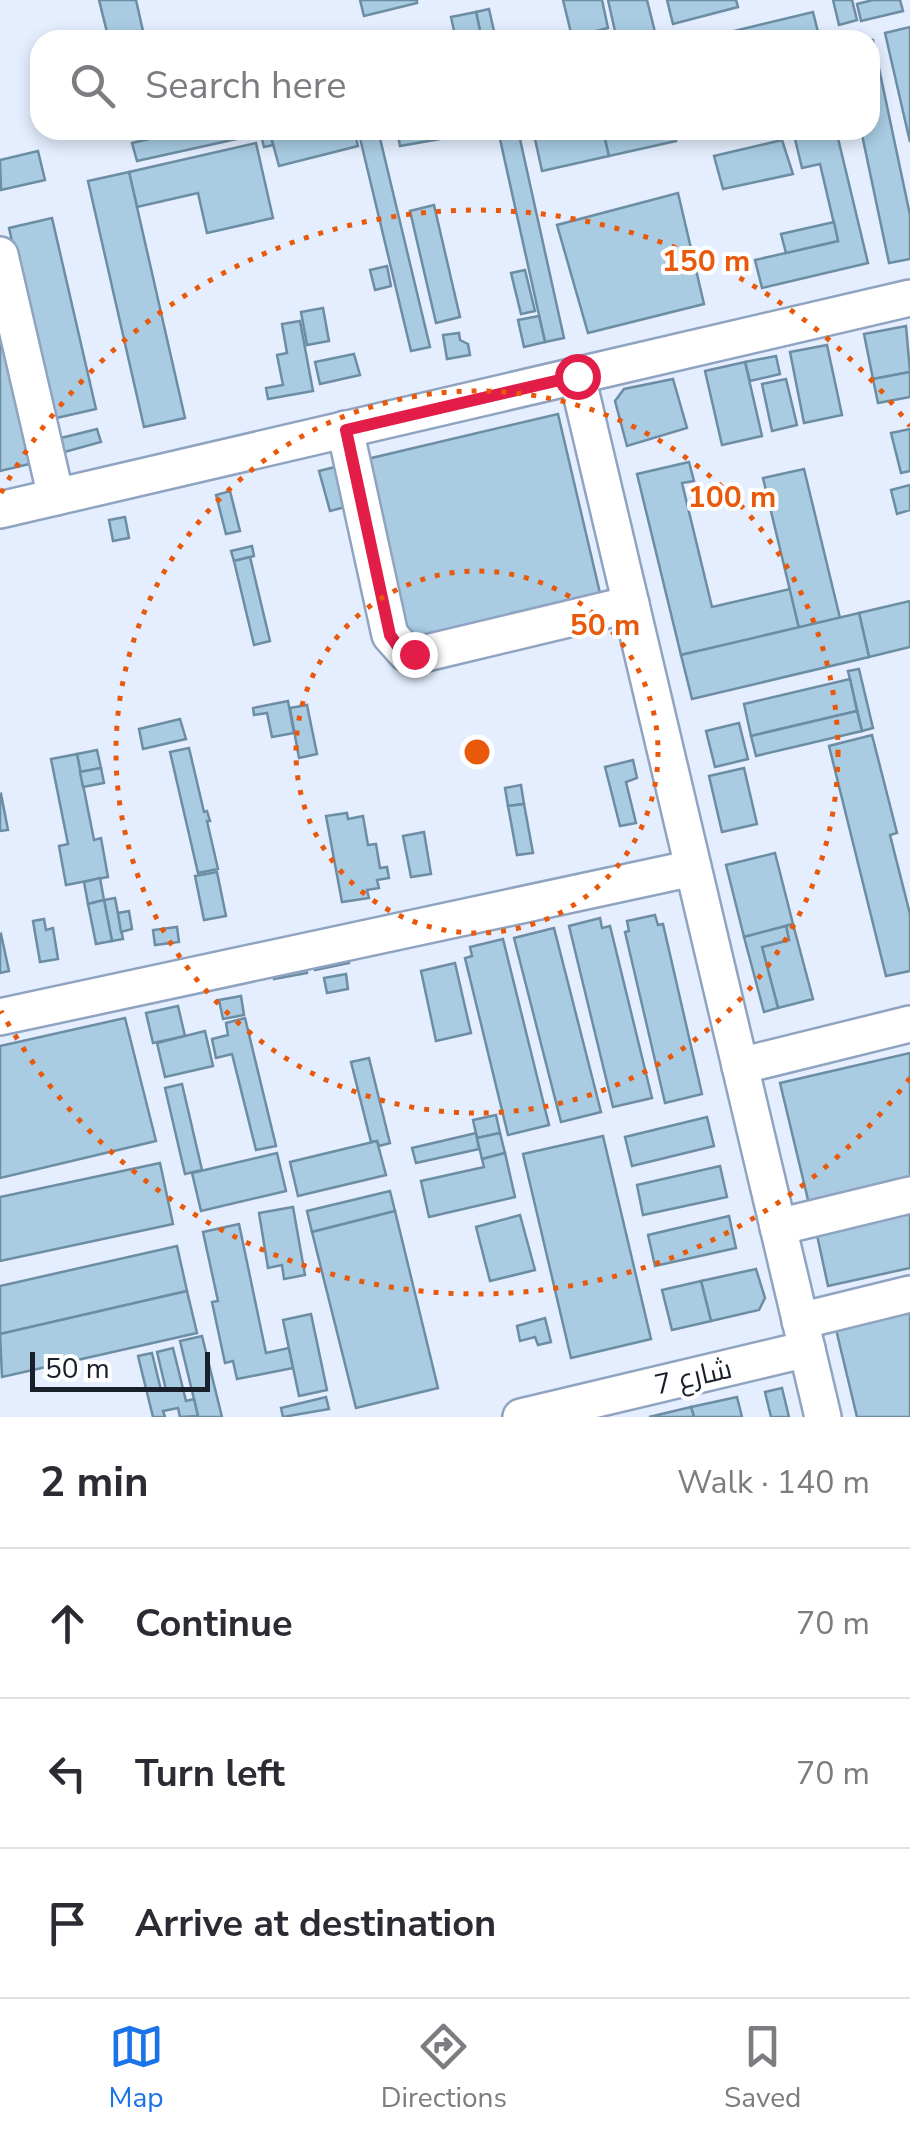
<!DOCTYPE html>
<html lang="en">
<head>
<meta charset="utf-8">
<style>
	:root { --surface:#fff; --page:#f2f2f3; --text:#2b2b33; --muted:#7c7c81; --line:#e1e1e2; --accent:#1a73e8 }
	body { margin:0; font-family:"Nunito Sans",Cairo,sans-serif; background:var(--page); color:var(--text) }
	.scale { position:absolute; left:30px; bottom:25px; width:180px; box-sizing:border-box; padding-left:10px; border:5px solid #19202c; border-top:0; font-size:28px; line-height:35px; white-space:nowrap; color:#19202c; -webkit-text-stroke:8px #fff; paint-order:stroke }
	.stop { position:absolute; width:30px; height:30px; margin:-22px; border:8px solid #e11d48; border-radius:50%; background:#fff }
	.stop.end { background:#e11d48; border-color:#fff; box-shadow:0 2px 10px #0008 }
	.list { margin:0; padding:0; list-style:none }
	h2 { display:flex; justify-content:space-between; align-items:center; height:130px; margin:0; padding:0 40px; font-size:42px }
	h2 small { font-size:32px; font-weight:400; color:var(--muted) }
	.list li { display:grid; grid-template-columns:65px 1fr auto; gap:30px; align-items:center; box-sizing:border-box; height:150px; padding:0 40px; border-top:2px solid var(--line) }
	.list b { display:block; font-size:38px; white-space:nowrap }
	.list em { font-size:32px; font-style:normal; color:var(--muted) }
	.icon { flex:none; width:55px; height:55px; fill:none; stroke:currentColor; stroke-width:2; stroke-linecap:round; stroke-linejoin:round }
	.map { position:relative; flex:none; width:910px; height:1417px; overflow:hidden }
	.search { position:absolute; background:var(--surface); box-shadow:0 5px 15px #0003; left:30px; right:30px; top:30px; height:110px; display:flex; align-items:center; gap:25px; box-sizing:border-box; padding:0 35px; border-radius:30px; color:var(--muted); font-size:38px }
	.sheet { height:580px; background:var(--surface) }
	nav { display:flex; justify-content:space-around; align-items:center; box-sizing:border-box; height:140px; border-top:2px solid var(--line); background:var(--surface); font-size:28px; color:var(--muted) }
	nav a { display:grid; justify-items:center; gap:5px }
	nav .on { color:var(--accent) }
	.map>svg:first-child { display:block }
</style>
</head>
<body>
<div class="map">
<svg width="910" height="1417" viewBox="0 0 910 1417">
	<rect width="100%" height="100%" fill="#f9f9f9"/>
	<!-- built -->
	<path fill="#e4eefe" fill-rule="evenodd" d="M0 0H910V1417H0ZM40 40H870V130H40Z"/>
	<!-- building -->
	<g fill="#a9cce3" stroke="#6c8da3" stroke-width="2.5">
		<polygon points="99,0 136,0 145,40 109,40"/>
		<polygon points="360,0 417,0 417,3 364,16"/>
		<polygon points="563,0 602,0 608,28 572,37"/>
		<polygon points="608,0 647,0 655,32 617,40"/>
		<polygon points="667,0 736,0 738,7 673,24"/>
		<polygon points="833,0 852,0 857,20 839,25"/>
		<polygon points="873,0 900,0 903,11 861,21 857,4"/>
		<polygon points="489,9 496,40 482,40 476,12"/>
		<polygon points="476,12 482,40 456,40 451,17"/>
		<polygon points="813,12 820,40 697,40"/>
		<polygon points="910,27 910,142 885,33"/>
		<polygon points="870,40 873,40 910,215 910,259 889,263 861,130 870,130"/>
		<polygon points="188,130 239,130 241,138 137,161 132,143"/>
		<polygon points="282,130 354,130 358,146 279,166 270,133"/>
		<polygon points="378,130 430,347 411,351 359,134"/>
		<polygon points="397,130 486,130 486,131 400,146"/>
		<polygon points="498,130 518,130 564,338 545,342"/>
		<polygon points="533,130 603,130 609,156 542,171"/>
		<polygon points="603,130 674,130 676,141 609,156"/>
		<polygon points="813,130 836,130 868,263 762,288 755,260 838,241 820,164 802,168 795,139 814,134"/>
		<polygon points="270,133 273,145 264,147 261,135"/>
		<polygon points="782,140 793,174 723,189 714,156"/>
		<polygon points="256,143 273,218 207,233 198,193 137,207 129,172"/>
		<polygon points="38,151 45,180 1,190 0,160"/>
		<polygon points="129,172 185,418 144,427 88,181"/>
		<polygon points="678,193 704,304 588,333 557,225"/>
		<polygon points="434,205 460,317 436,323 410,211"/>
		<polygon points="52,218 96,409 52,419 9,228"/>
		<polygon points="834,222 838,241 786,253 781,234"/>
		<polygon points="387,266 391,286 375,290 370,270"/>
		<polygon points="525,270 535,311 521,314 511,273"/>
		<polygon points="0,280 42,461 0,471"/>
		<polygon points="323,308 329,341 307,345 301,312"/>
		<polygon points="539,316 545,342 524,347 518,320"/>
		<polygon points="300,321 313,391 268,399 266,388 283,385 277,355 287,353 282,324"/>
		<polygon points="906,326 910,372 873,379 864,334"/>
		<polygon points="459,333 460,340 468,344 470,355 447,359 443,335"/>
		<polygon points="827,345 842,415 804,423 790,352"/>
		<polygon points="354,354 360,375 320,384 315,362"/>
		<polygon points="776,356 780,374 750,381 745,362"/>
		<polygon points="745,362 762,436 722,445 705,371"/>
		<polygon points="910,372 910,397 878,403 873,379"/>
		<polygon points="673,379 687,428 627,446 615,401 624,389"/>
		<polygon points="786,379 797,425 772,431 762,384"/>
		<polygon points="558,414 603,606 408,651 363,460"/>
		<polygon points="97,429 101,442 61,453 57,439"/>
		<polygon points="910,429 910,471 901,473 891,433"/>
		<polygon points="689,462 694,481 682,483 712,607 790,589 799,628 681,655 637,474"/>
		<polygon points="343,465 353,505 330,511 319,471"/>
		<polygon points="804,469 840,618 799,628 763,478"/>
		<polygon points="910,485 910,510 897,514 891,490"/>
		<polygon points="230,491 240,531 226,534 216,495"/>
		<polygon points="125,517 129,538 113,541 109,520"/>
		<polygon points="252,546 254,556 234,561 231,551"/>
		<polygon points="250,557 270,641 254,645 234,561"/>
		<polygon points="910,601 910,647 869,657 859,613"/>
		<polygon points="859,613 869,657 692,699 681,655"/>
		<polygon points="859,669 873,728 862,731 848,671"/>
		<polygon points="850,679 857,711 751,736 744,704"/>
		<polygon points="288,701 294,733 272,737 267,713 254,715 253,708"/>
		<polygon points="307,705 317,754 299,758 290,708"/>
		<polygon points="857,711 862,731 756,756 751,736"/>
		<polygon points="180,719 186,739 143,749 139,729"/>
		<polygon points="739,723 748,759 715,767 706,731"/>
		<polygon points="872,735 897,833 890,835 910,914 910,971 886,976 829,746"/>
		<polygon points="189,748 204,812 207,811 210,821 207,821 218,869 198,873 170,752"/>
		<polygon points="97,750 101,768 80,772 77,754"/>
		<polygon points="77,754 94,840 101,838 108,877 66,885 59,846 68,844 51,759"/>
		<polygon points="633,760 637,778 626,782 636,823 620,826 605,767"/>
		<polygon points="101,768 104,783 83,787 80,772"/>
		<polygon points="744,768 757,824 722,832 709,776"/>
		<polygon points="521,785 524,804 508,806 505,788"/>
		<polygon points="1,794 8,830 0,831 0,795"/>
		<polygon points="524,804 533,853 517,855 508,806"/>
		<polygon points="347,813 348,819 363,816 368,845 376,844 380,868 387,867 389,878 377,880 379,888 367,890 369,898 342,902 326,816"/>
		<polygon points="424,832 431,874 411,877 403,836"/>
		<polygon points="775,853 793,924 744,937 726,865"/>
		<polygon points="217,872 226,916 204,920 195,876"/>
		<polygon points="100,878 104,900 88,904 84,882"/>
		<polygon points="115,898 123,939 112,941 104,900"/>
		<polygon points="104,900 112,941 96,944 88,904"/>
		<polygon points="129,911 132,929 121,932 118,913"/>
		<polygon points="655,915 658,925 663,924 702,1094 665,1103 625,932 629,931 627,921"/>
		<polygon points="600,918 602,928 610,926 652,1098 613,1107 569,926"/>
		<polygon points="44,919 46,930 53,928 58,959 40,962 33,921"/>
		<polygon points="793,924 813,999 778,1008 762,947 789,940 786,926"/>
		<polygon points="786,926 789,940 762,947 778,1008 764,1012 744,937"/>
		<polygon points="177,927 179,942 155,945 153,930"/>
		<polygon points="554,928 601,1112 561,1122 514,938"/>
		<polygon points="1,934 9,971 0,973 0,935"/>
		<polygon points="503,939 549,1125 508,1135 465,958 472,956 470,947"/>
		<polygon points="348,954 349,963 315,970 313,962"/>
		<polygon points="455,963 471,1033 436,1041 421,971"/>
		<polygon points="306,965 307,973 274,979 273,971"/>
		<polygon points="346,974 348,989 327,993 324,978"/>
		<polygon points="241,996 244,1015 223,1019 219,1000"/>
		<polygon points="178,1006 185,1036 153,1043 146,1013"/>
		<polygon points="125,1018 156,1141 0,1178 0,1046"/>
		<polygon points="245,1018 276,1146 256,1150 232,1054 216,1058 212,1039 228,1035 226,1023"/>
		<polygon points="205,1031 213,1066 165,1077 157,1043"/>
		<polygon points="910,1053 910,1181 809,1204 780,1083"/>
		<polygon points="369,1058 390,1143 379,1146 377,1141 371,1142 351,1062"/>
		<polygon points="182,1084 202,1170 185,1174 165,1088"/>
		<polygon points="496,1115 500,1133 477,1138 473,1120"/>
		<polygon points="707,1117 714,1146 632,1166 625,1137"/>
		<polygon points="476,1133 479,1149 416,1163 412,1148"/>
		<polygon points="500,1133 505,1153 482,1159 477,1138"/>
		<polygon points="603,1136 651,1339 571,1358 523,1154"/>
		<polygon points="377,1141 386,1175 298,1196 290,1162"/>
		<polygon points="277,1153 286,1191 201,1211 192,1173"/>
		<polygon points="505,1153 515,1197 429,1217 421,1181 484,1167 482,1159"/>
		<polygon points="160,1163 173,1224 0,1261 0,1197"/>
		<polygon points="720,1166 727,1197 643,1215 637,1185"/>
		<polygon points="390,1191 395,1211 312,1232 307,1211"/>
		<polygon points="910,1200 910,1268 828,1286 814,1221"/>
		<polygon points="293,1207 305,1275 284,1279 282,1265 268,1268 259,1213"/>
		<polygon points="395,1211 438,1388 356,1408 312,1232"/>
		<polygon points="520,1215 535,1270 490,1281 476,1227"/>
		<polygon points="729,1216 736,1248 655,1266 648,1235"/>
		<polygon points="239,1224 266,1353 289,1348 293,1368 237,1379 233,1361 225,1363 212,1302 218,1301 203,1232"/>
		<polygon points="177,1246 187,1291 0,1334 0,1286"/>
		<polygon points="756,1269 765,1298 759,1310 711,1321 701,1281"/>
		<polygon points="701,1281 711,1321 672,1330 662,1290"/>
		<polygon points="187,1291 197,1333 2,1377 0,1334"/>
		<polygon points="910,1302 910,1417 857,1417 834,1321"/>
		<polygon points="311,1314 327,1390 299,1396 283,1320"/>
		<polygon points="545,1318 551,1342 538,1345 535,1337 520,1341 517,1326"/>
		<polygon points="202,1336 222,1417 198,1417 194,1399 180,1341"/>
		<polygon points="173,1348 186,1401 194,1399 198,1416 180,1417 178,1408 163,1411 165,1417 153,1417 138,1356 152,1353 161,1390 166,1390 157,1352"/>
		<polygon points="782,1388 789,1417 771,1417 765,1392"/>
		<polygon points="326,1397 329,1409 283,1417 281,1408"/>
		<polygon points="737,1397 742,1417 694,1417 691,1407"/>
		<polygon points="691,1407 694,1417 649,1417"/>
	</g>
	<g fill="none" stroke-linecap="round" stroke-linejoin="round">
		<!-- minor casing -->
		<g stroke="#90a3c1" stroke-width="40">
			<g id="minor">
				<polyline points="0,255 56,497"/>
				<polyline points="577,376 823,1417"/>
				<polyline points="345,429 390,635 406,653 422,654 631,604"/>
				<polyline points="0,510 910,298"/>
				<polyline points="0,1017 693,868"/>
				<polyline points="740,1066 910,1024"/>
				<polyline points="778,1227 910,1195"/>
				<polyline points="800,1321 910,1294"/>
				<polyline points="521,1417 807,1349"/>
			</g>
		</g>
		<!-- minor -->
		<use href="#minor" stroke="#fff" stroke-width="35"/>
	</g>
	<g fill="none" stroke-linecap="round" stroke-linejoin="round">
		<!-- route -->
		<polyline stroke="#e11d48" stroke-width="12" points="414,654 399,648 390,635 346,430 577,376"/>
	</g>
	<!-- distance rings -->
	<g fill="none" stroke="#e8590c" stroke-width="5" stroke-dasharray="5 10">
		<circle cx="477" cy="752" r="181"/>
		<circle cx="477" cy="752" r="361"/>
		<path d="M910 1078A542 542 0 0 1 1 1011M1 493A542 542 0 0 1 910 426"/>
	</g>
	<g text-anchor="middle" stroke-width="8" stroke-linejoin="round" paint-order="stroke">
		<!-- street labels -->
		<g font-size="28" fill="#19202c" stroke="#fff">
			<text transform="translate(693 1376) rotate(-13)" y="10">شارع 7</text>
		</g>
	</g>
	<circle cx="477" cy="752" r="15" fill="#e8590c" stroke="#fff" stroke-width="5"/>
	<g font-size="30" text-anchor="middle" font-weight="bold" fill="#e8590c" stroke="#fff" stroke-width="8" stroke-linejoin="round" paint-order="stroke">
		<text x="706" y="271">150 m</text>
		<text x="732" y="507">100 m</text>
		<text x="605" y="635">50 m</text>
	</g>
</svg>
<div class="scale">50 m</div>
<div class="stop" style="left:577px;top:376px"></div>
<div class="stop end" style="left:414px;top:654px"></div>
<div class="search"><svg class="icon" aria-label="search" viewBox="0 0 24 24"><circle cx="10" cy="10" r="6"/><path d="M15 15l6 6"/></svg>Search here</div>
</div>
<section class="sheet">
<h2>2 min<small>Walk · 140 m</small></h2>
<ul class="list">
<li><svg class="icon" aria-label="ahead" viewBox="0 0 24 24"><path d="M12 20V5M6 11l6-6 6 6"/></svg><div><b>Continue</b></div><em>70 m</em></li>
<li><svg class="icon" aria-label="left" viewBox="0 0 24 24"><path d="M17 20v-9H6M10 6l-5 5 5 5"/></svg><div><b>Turn left</b></div><em>70 m</em></li>
<li><svg class="icon" aria-label="arrive" viewBox="0 0 24 24"><path d="M6 21V4h12l-3 4 3 4H6"/></svg><div><b>Arrive at destination</b></div></li>
</ul>
</section>
<nav>
<a class="on"><svg class="icon" aria-label="map" viewBox="0 0 24 24"><path d="M3 6l6-2 6 2 6-2v14l-6 2-6-2-6 2zM9 4v14M15 6v14"/></svg>Map</a>
<a><svg class="icon" aria-label="directions" viewBox="0 0 24 24"><path d="M12 3l9 9-9 9-9-9zM9 14v-3h6M13 9l2 2-2 2"/></svg>Directions</a>
<a><svg class="icon" aria-label="saved" viewBox="0 0 24 24"><path d="M7 4h10v16l-5-4-5 4z"/></svg>Saved</a>
</nav>
</body>
</html>
